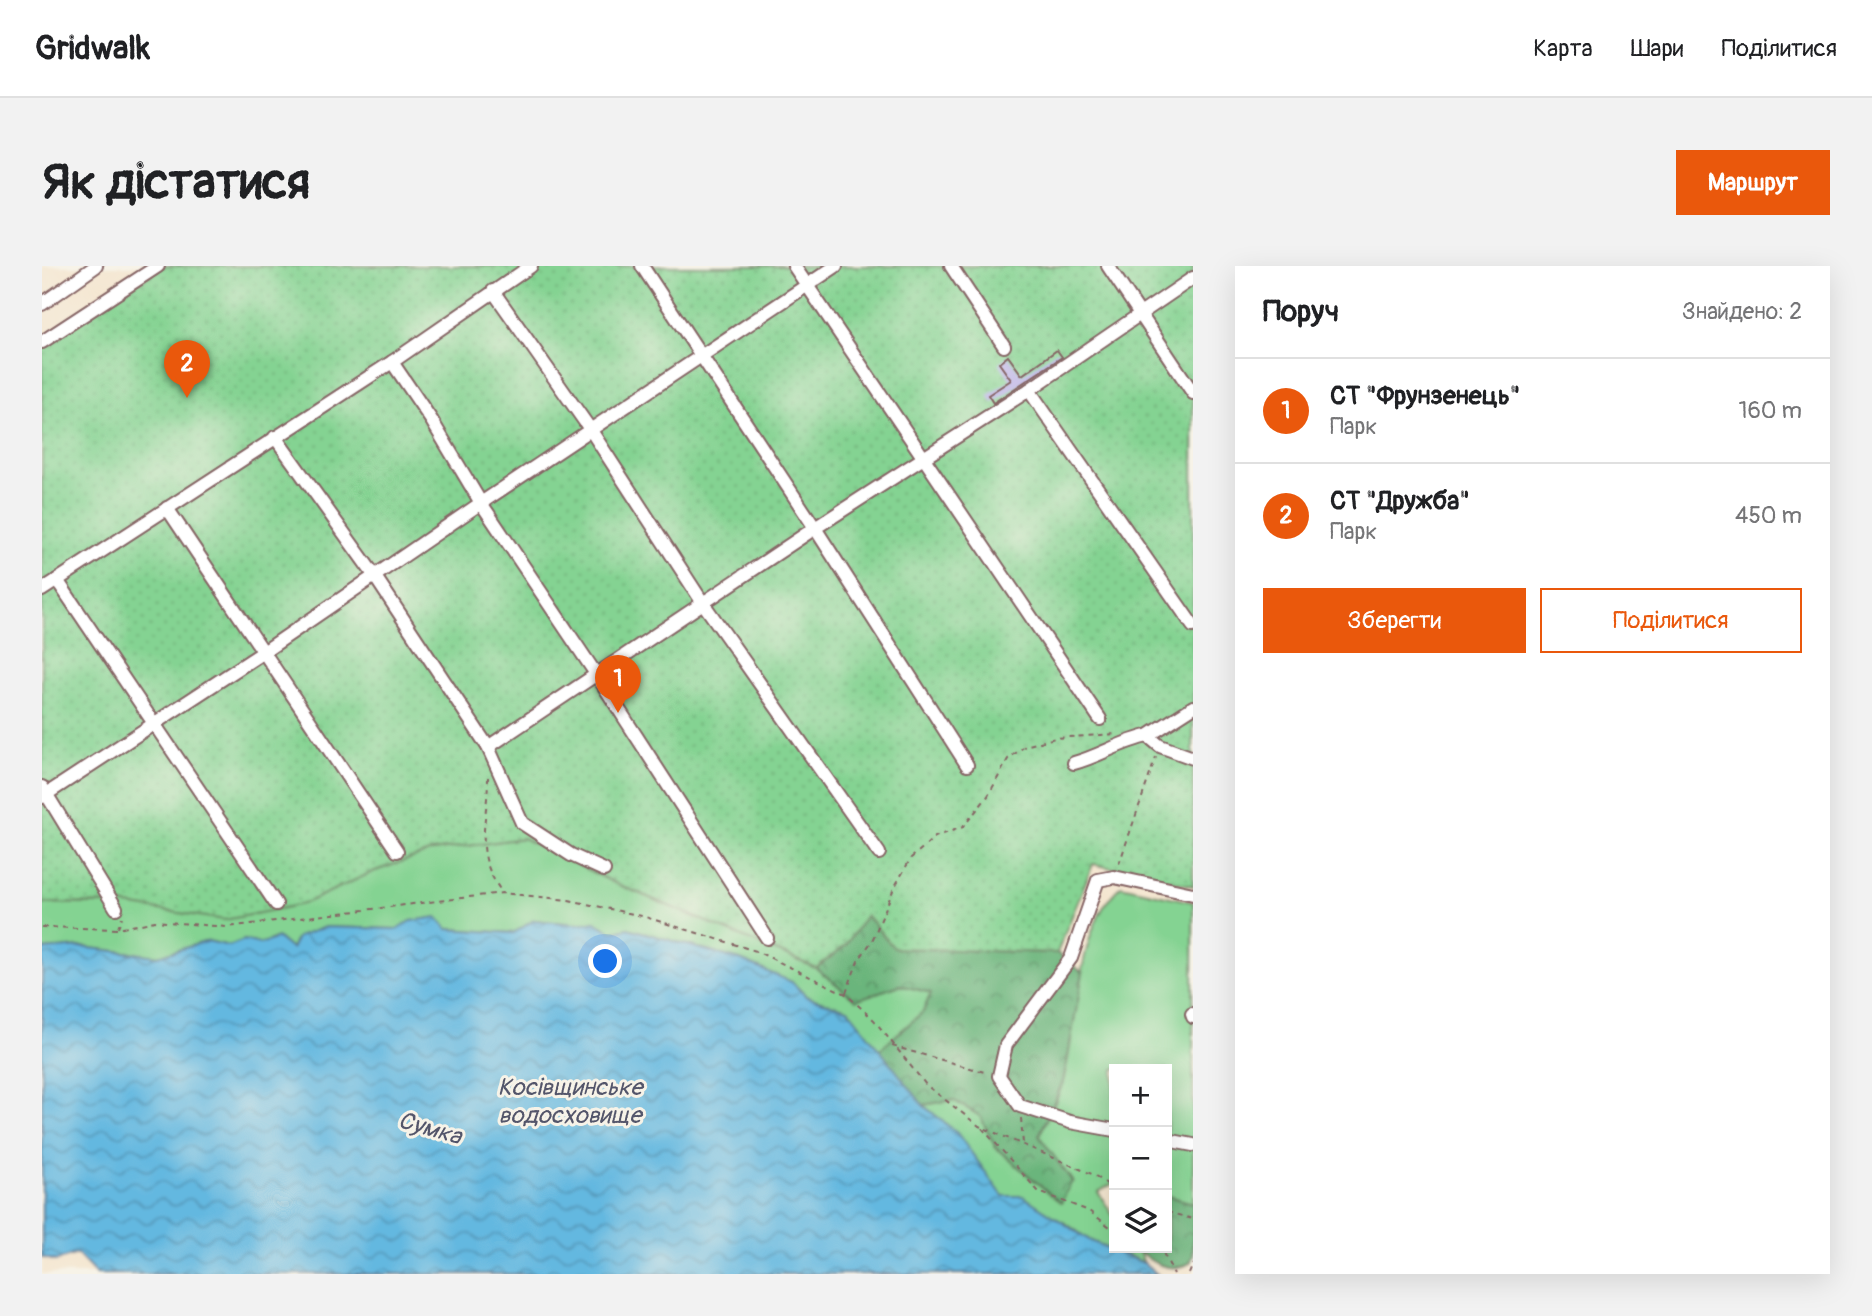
<!DOCTYPE html>
<html lang="uk">
<head>
<meta charset="utf-8">
<style>
	:root { --surface:#fff; --page:#f2f2f2; --text:#202124; --muted:#757577; --line:#e0e0e0; --accent:#ea580c }
	body { margin:0; font-family:Pangolin,sans-serif; background:var(--page); color:var(--text) }
	.controls { position:absolute; right:21px; bottom:21px; display:grid; overflow:hidden; border-radius:0px; box-shadow:0 7px 28px #0002 }
	.controls button { width:63px; height:63px; display:grid; place-items:center; padding:0; border:0; border-bottom:2px solid var(--line); background:var(--surface); color:var(--text); font:35px sans-serif }
	.you { position:absolute; left:564px; top:696px; width:24px; height:24px; margin:-18px; border:5px solid #fff; border-radius:50%; background:#1a73e8; box-shadow:0 0 0 10px #1a73e833 }
	.badge { display:grid; place-items:center; width:46px; height:46px; border-radius:50%; background:var(--accent); color:#fff; font-size:23px; font-weight:700 }
	.pin { position:absolute; translate:-50% -58px; filter:drop-shadow(0 2px 4px #0008) }
	.pin::after { content:''; position:absolute; top:37px; width:24px; height:21px; background:inherit; clip-path:polygon(0 0,100% 0,50% 100%) }
	.list { margin:0; padding:0; list-style:none }
	h2 { display:flex; justify-content:space-between; align-items:center; height:91px; margin:0; padding:0 28px; font-size:30px }
	h2 small { font-size:23px; font-weight:400; color:var(--muted) }
	.list li { display:grid; grid-template-columns:46px 1fr auto; gap:21px; align-items:center; box-sizing:border-box; height:105px; padding:0 28px; border-top:2px solid var(--line) }
	.list b { display:block; font-size:26px; white-space:nowrap }
	.list p { margin:0; font-size:23px; white-space:nowrap; color:var(--muted) }
	.list em { font-size:23px; font-style:normal; color:var(--muted) }
	.actions { display:flex; gap:14px; padding:21px 28px }
	.actions a { flex:1; padding:16px 0; border:2px solid var(--accent); border-radius:0px; text-align:center; font-size:24px; color:var(--accent) }
	.actions .main { background:var(--accent); color:#fff }
	.icon { flex:none; width:38px; height:38px; fill:none; stroke:currentColor; stroke-width:2; stroke-linecap:round; stroke-linejoin:round }
	.map { position:relative; flex:none; width:1151px; height:1008px; overflow:hidden; border-radius:0px }
	header { display:flex; align-items:center; gap:42px; box-sizing:border-box; height:98px; padding:0 35px; background:var(--surface); border-bottom:2px solid var(--line) }
	header strong { font-size:33px }
	nav { display:flex; gap:38px; margin-inline-start:auto; font-size:24px }
	.intro { display:flex; align-items:center; justify-content:space-between; box-sizing:border-box; height:168px; padding:0 42px }
	h1 { margin:0; font-size:49px }
	.button { padding:18px 32px; border-radius:0px; background:var(--accent); color:#fff; font-size:24px; font-weight:700 }
	main { display:flex; gap:42px; padding:0 42px }
	aside { flex:1; background:var(--surface); border-radius:0px; box-shadow:0 7px 28px #0002 }
	.map>svg:first-child { display:block }
</style>
</head>
<body>
<header>
<strong>Gridwalk</strong>
<nav><a>Карта</a><a>Шари</a><a>Поділитися</a></nav>
</header>
<div class="intro"><h1>Як дістатися</h1><a class="button">Маршрут</a></div>
<main>
<div class="map">
<svg width="1151" height="1008" viewBox="0 0 1151 1008">
	<defs>
		<pattern id="forest-crowns" width="20" height="18" patternUnits="userSpaceOnUse" patternTransform="scale(1.75)"><rect width="20" height="18" fill="#6bb57c"/><path d="M2 6a3 3 0 1 1 6 0M12 15a3 3 0 1 1 6 0" fill="none" stroke="#5a9366"/></pattern>
		<pattern id="garden-dots" width="8" height="8" patternUnits="userSpaceOnUse" patternTransform="scale(1.75)"><rect width="8" height="8" fill="#84d392"/><path d="M2 2h.1M6 6h.1" fill="none" stroke="#74b57e" stroke-width="1.8" stroke-linecap="round"/></pattern>
		<pattern id="water-waves" width="16" height="10" patternUnits="userSpaceOnUse" patternTransform="scale(1.75)"><rect width="16" height="10" fill="#63b8e0"/><path d="M0 5q4-4 8 0t8 0" fill="none" stroke="#5495b6"/></pattern>
	</defs>
	<rect width="100%" height="100%" fill="#f7f3e8"/>
	<filter id="ink" filterUnits="userSpaceOnUse"><feTurbulence type="fractalNoise" baseFrequency=".0143" numOctaves="2"/><feDisplacementMap in="SourceGraphic" scale="14" xChannelSelector="R" yChannelSelector="G"/><feConvolveMatrix kernelMatrix="1 2 1 2 8 2 1 2 1" color-interpolation-filters="sRGB"/></filter>
	<filter id="wash" filterUnits="userSpaceOnUse"><feTurbulence type="fractalNoise" baseFrequency=".00686" numOctaves="4" result="noise"/><feDisplacementMap in="SourceGraphic" scale="28" xChannelSelector="R" yChannelSelector="G"/><feGaussianBlur stdDeviation="1.57" result="paint"/><feColorMatrix in="noise" values="0 0 0 0 0 0 0 0 0 0 0 0 0 0 0 0 0 1.4 0 .05"/><feComposite in="paint" operator="in"/></filter>
	<g filter="url(#wash)">
		<rect width="100%" height="100%" fill="#f4e6d0"/>
		<!-- green -->
		<g fill="#84d392" stroke="#67795e" stroke-width="2">
			<polygon points="481,572 575,618 774,702 814,733 858,719 890,727 881,746 836,785 806,743 765,731 750,716 698,694 586,662 570,666 553,656 533,658 492,654 472,667 406,663 369,655 355,663 282,661 249,683 235,672 218,678 202,674 187,680 166,675 116,690 40,681 0,684 0,637 78,638 333,605 390,585"/>
			<path d="M1079 620 1151 636V937L1125 930V803H1072V917L1056 926 1072 951V982H1095L1102 997 1049 975 1023 957 961 930 881 839 911 834 938 850 954 882 1030 915 997 870C1005 852 1016 834 1021 815 1037 758 1032 661 1079 620Z"/>
		</g>
		<!-- forest -->
		<g fill="url(#forest-crowns)" stroke="#5a6a54" stroke-width="2">
			<polygon points="824,649 853,682 1015,687 1041,707 1021,816 997,870 1030,915 1019,937 954,882 938,850 911,834 881,839 836,785 881,746 889,727 858,719 814,734 774,702 803,680"/>
			<path d="M1125 930 1151 937V989L1148 997C1130 1008 1107 997 1095 982H1125Z"/>
		</g>
		<!-- garden -->
		<polygon fill="url(#garden-dots)" stroke="#67795e" stroke-width="2" points="121,0 1151,0 1151,620 1051,598 1015,687 852,682 824,649 803,680 774,702 575,618 481,572 390,585 333,605 261,638 183,654 78,638 0,637 0,79"/>
		<!-- water -->
		<polygon fill="url(#water-waves)" stroke="#566c86" stroke-width="2" points="395,651 406,663 472,667 492,654 533,658 553,656 570,666 586,662 698,694 750,716 765,731 806,743 881,839 915,867 961,930 981,930 1049,975 1102,997 1115,1008 54,1008 35,988 13,995 0,991 0,684 40,681 116,690 166,675 187,680 202,674 218,678 236,672 249,683 255,671 283,661 355,663 369,655"/>
		<g id="blocks">
			<!-- building -->
			<polygon fill="#b1a7e9" points="1015,84 1020,91 951,137 946,129 969,114 957,97 966,90 980,109"/>
		</g>
	</g>
	<g filter="url(#ink)">
		<use href="#blocks" fill-opacity="0" stroke="#866565" stroke-width="2"/>
		<g fill="none" stroke-linecap="round" stroke-linejoin="round">
			<!-- minor casing -->
			<g stroke="#866565" stroke-width="16">
				<g id="minor">
					<polyline points="600,0 773,262 925,499"/>
					<polyline points="752,0 1058,453"/>
					<polyline points="909,0 962,80"/>
					<polyline points="1066,0 1151,127"/>
					<polyline points="451,25 548,163 661,337 837,587"/>
					<polyline points="0,38 54,0"/>
					<polyline points="0,76 116,0"/>
					<polyline points="987,124 1151,12"/>
					<polyline points="233,171 332,309 446,481 480,557 529,589 562,604"/>
					<polyline points="125,242 355,585"/>
					<polyline points="15,314 234,638"/>
					<polyline points="0,324 350,96 489,0"/>
					<polyline points="1106,470 1151,441"/>
					<polyline points="446,481 773,262 987,124 1151,360"/>
					<path d="M1032 497C1058 490 1080 475 1106 470L1118 480 1151 492"/>
					<polyline points="0,521 74,642"/>
					<polyline points="0,531 223,385 439,237 390,155 350,96"/>
					<polyline points="725,672 554,408 439,237 794,0"/>
					<polyline points="1150,748 1151,751"/>
					<polyline points="1072,864 1028,856 978,840 957,810 964,779 1029,692 1056,614 1072,611 1151,628"/>
					<polyline points="1125,874 1151,879"/>
				</g>
			</g>
			<!-- path -->
			<g stroke="#866565" stroke-width="2" stroke-dasharray="5 5" stroke-linecap="butt">
				<path d="M446 511C446 557 430 586 460 626"/>
				<polyline points="1077,598 1114,491"/>
				<polyline points="0,661 76,663 113,655 185,661 460,627 527,634 600,650 714,685 804,728 832,754 884,819 937,860 1052,909 1072,923"/>
				<polyline points="76,662 80,651"/>
				<polyline points="804,727 816,695 830,675 852,622 869,592 893,571 921,561 946,530 966,493 983,480 1013,472 1074,468"/>
				<polyline points="850,780 946,807"/>
				<polyline points="979,852 981,878"/>
				<polyline points="940,862 997,926 1047,945 1072,964"/>
				<polyline points="1125,946 1151,953"/>
				<polyline points="1114,982 1120,985 1132,1008"/>
				<polyline points="1147,1008 1151,998"/>
			</g>
			<!-- minor -->
			<use href="#minor" stroke="#fff" stroke-width="12"/>
		</g>
	</g>
	<g text-anchor="middle" stroke-width="6" stroke-linejoin="round" paint-order="stroke">
		<!-- water labels -->
		<g font-size="24" font-style="italic" fill="#53556a" stroke="#f7f3e8">
			<text x="528" y="829">Косівщинське<tspan x="528" dy="28">водосховище</tspan></text>
			<text transform="translate(388 862) rotate(16)" y="8">Сумка</text>
		</g>
	</g>
</svg>
<div class="controls">
<button>+</button>
<button>−</button>
<button><svg class="icon" aria-label="layers" viewBox="0 0 24 24"><path d="M12 4l9 5-9 5-9-5zM3 14l9 5 9-5"/></svg></button>
</div>
<div class="you"></div>
<div class="pin badge" style="left:576px;top:447px">1</div>
<div class="pin badge" style="left:145px;top:132px">2</div>
</div>
<aside>
<h2>Поруч<small>Знайдено: 2</small></h2>
<ul class="list">
<li><span class="badge">1</span><div><b>СТ &quot;Фрунзенець&quot;</b><p>Парк</p></div><em>160 m</em></li>
<li><span class="badge">2</span><div><b>СТ &quot;Дружба&quot;</b><p>Парк</p></div><em>450 m</em></li>
</ul>
<div class="actions"><a class="main">Зберегти</a><a>Поділитися</a></div>
</aside>
</main>
</body>
</html>
